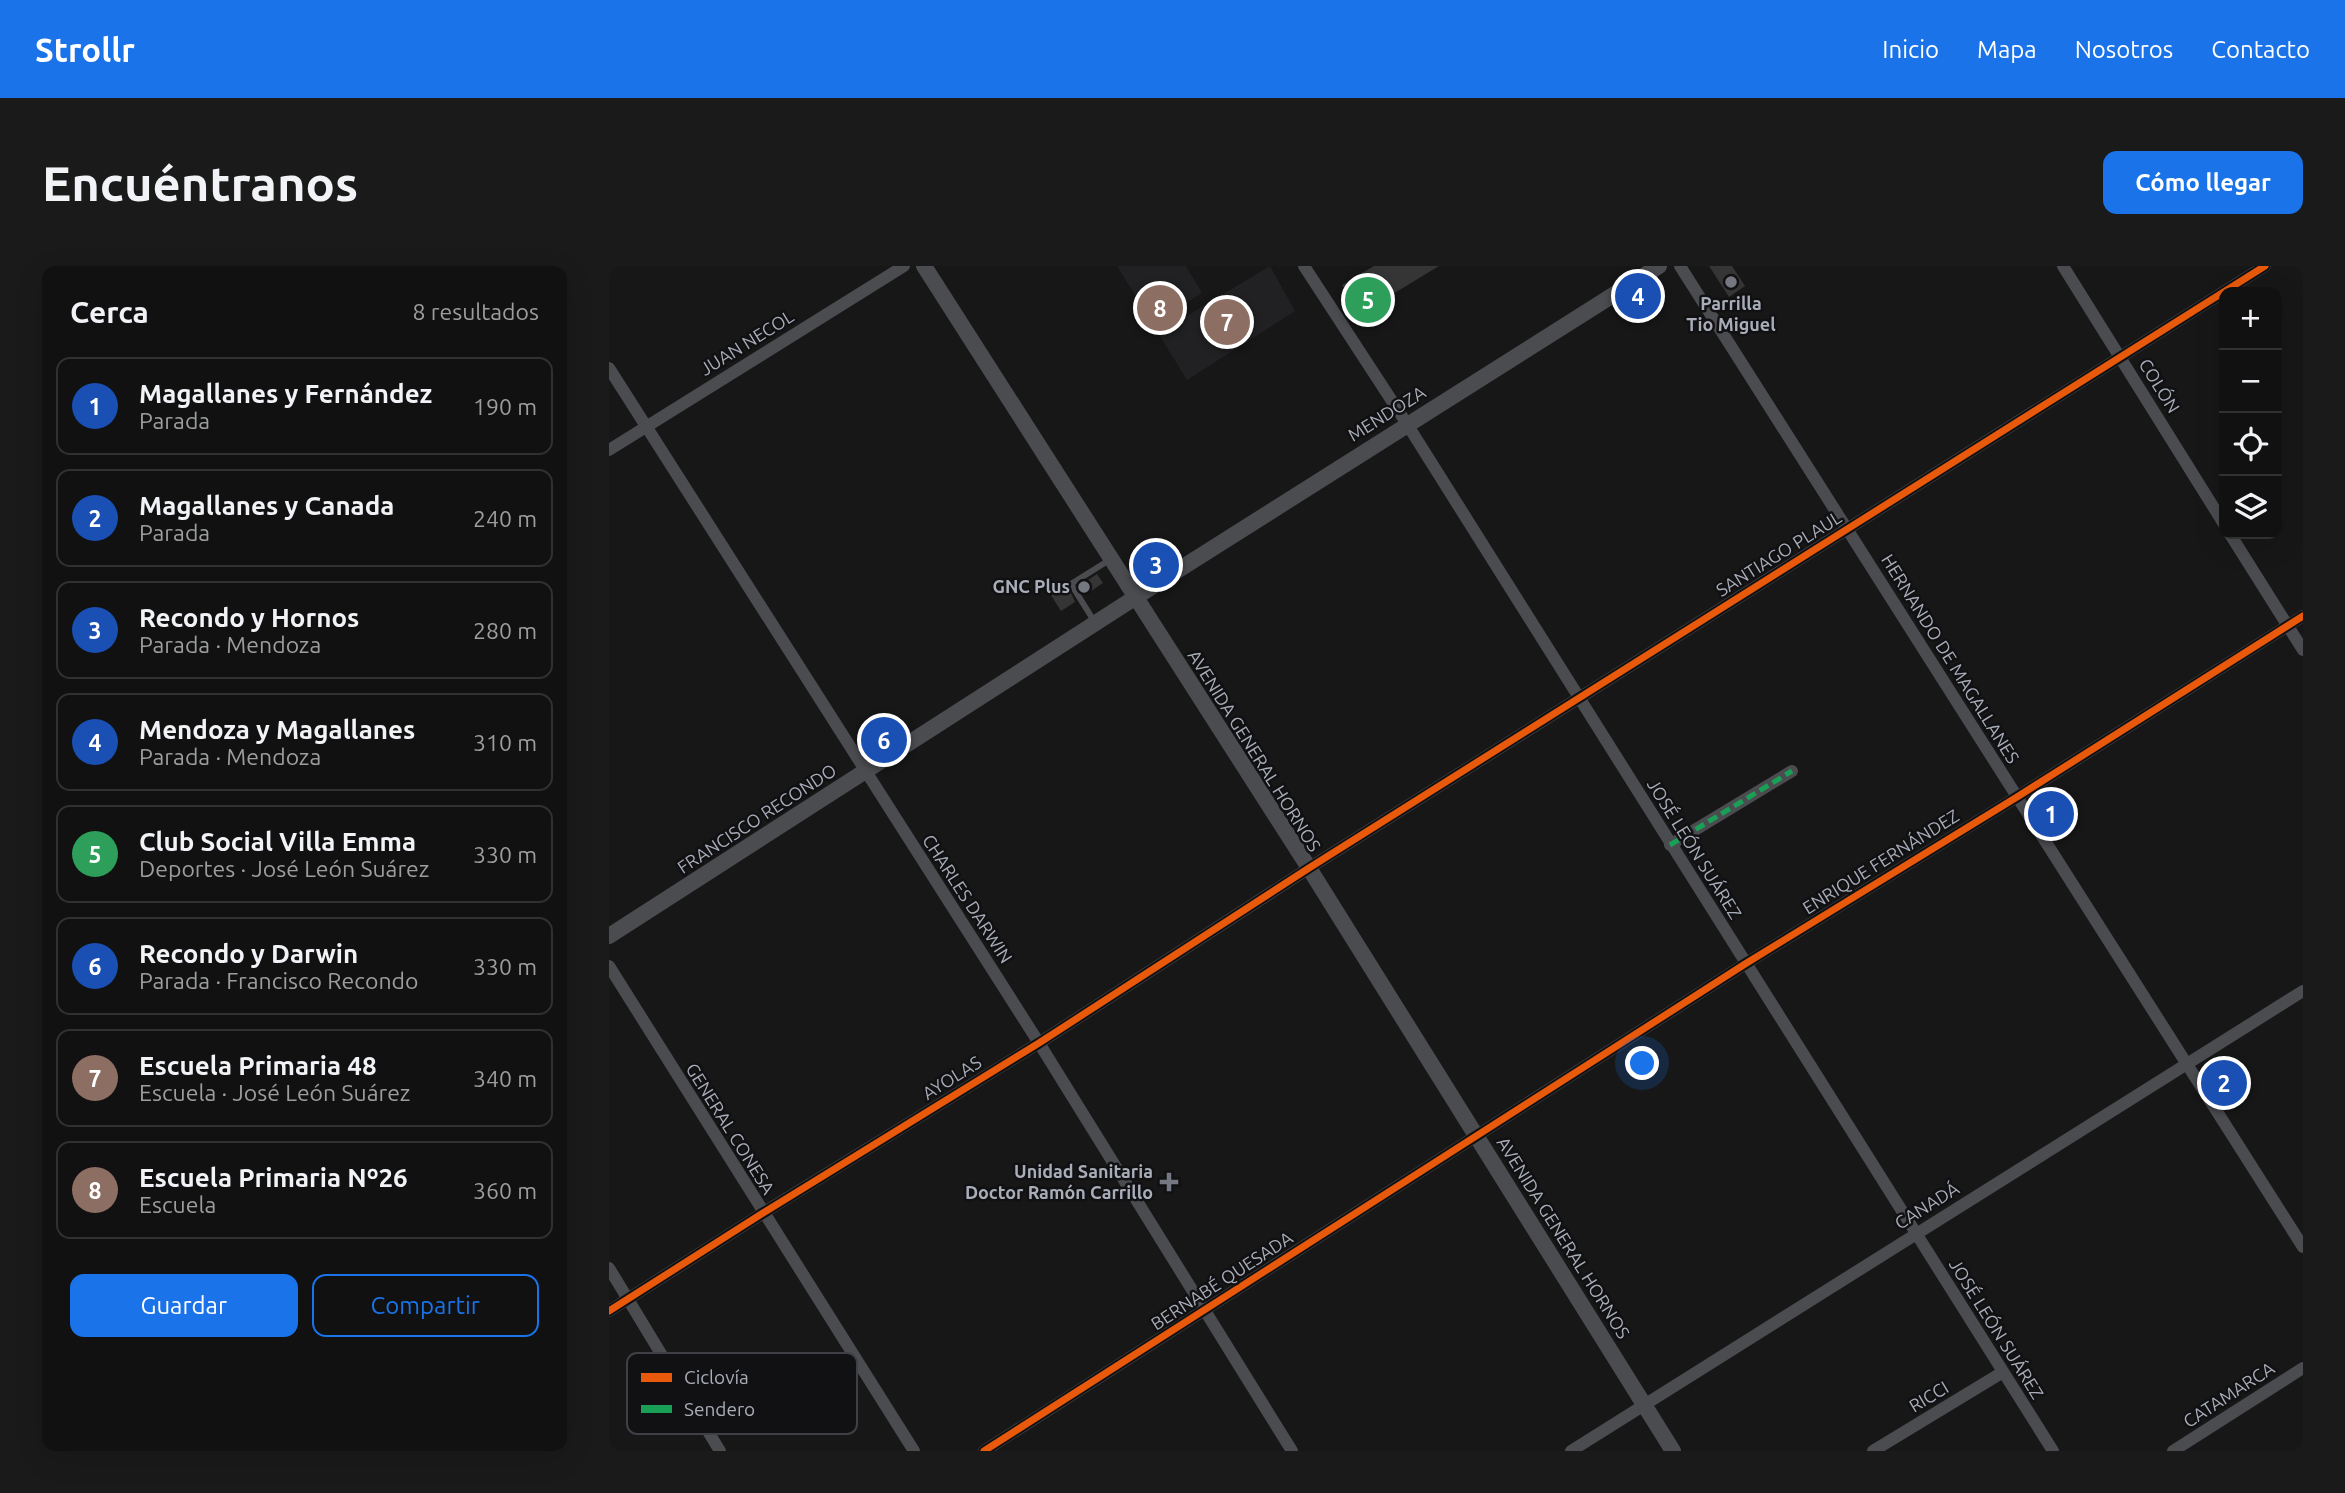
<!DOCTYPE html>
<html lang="es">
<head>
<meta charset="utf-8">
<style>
	:root { --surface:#111; --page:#1a1a1a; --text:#f1f3f6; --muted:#9c9d9f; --line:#303131; --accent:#1a73e8 }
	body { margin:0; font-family:Ubuntu,sans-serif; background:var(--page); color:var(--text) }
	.controls { position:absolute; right:21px; top:21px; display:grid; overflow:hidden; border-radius:14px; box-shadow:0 7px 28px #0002 }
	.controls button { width:63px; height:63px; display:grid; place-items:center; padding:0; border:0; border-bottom:2px solid var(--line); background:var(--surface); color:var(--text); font:35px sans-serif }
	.you { position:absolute; left:1034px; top:798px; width:24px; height:24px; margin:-18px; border:5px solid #fff; border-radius:50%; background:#1a73e8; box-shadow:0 0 0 10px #1a73e833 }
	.badge { display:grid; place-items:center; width:46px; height:46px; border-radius:50%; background:var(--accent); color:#fff; font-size:23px; font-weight:700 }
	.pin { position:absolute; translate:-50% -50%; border:4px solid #fff; box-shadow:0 2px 7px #0006 }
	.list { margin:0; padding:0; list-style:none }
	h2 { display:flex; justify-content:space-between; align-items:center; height:91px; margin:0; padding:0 28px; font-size:30px }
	h2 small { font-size:23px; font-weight:400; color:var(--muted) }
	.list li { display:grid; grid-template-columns:46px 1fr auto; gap:21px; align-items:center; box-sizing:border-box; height:98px; margin:0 14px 14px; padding:0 14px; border:2px solid var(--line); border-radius:14px }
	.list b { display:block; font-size:26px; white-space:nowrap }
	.list p { margin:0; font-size:23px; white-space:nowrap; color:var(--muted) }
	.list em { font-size:23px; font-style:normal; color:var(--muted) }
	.actions { display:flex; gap:14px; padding:21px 28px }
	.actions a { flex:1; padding:16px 0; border:2px solid var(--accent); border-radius:14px; text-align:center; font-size:24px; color:var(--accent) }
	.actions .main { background:var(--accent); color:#fff }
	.icon { flex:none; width:38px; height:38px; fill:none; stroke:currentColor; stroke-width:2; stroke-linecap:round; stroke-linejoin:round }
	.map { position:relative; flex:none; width:1694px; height:1185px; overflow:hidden; border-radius:14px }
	header { display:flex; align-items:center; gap:42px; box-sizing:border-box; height:98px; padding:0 35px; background:var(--accent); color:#fff }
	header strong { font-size:33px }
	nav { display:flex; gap:38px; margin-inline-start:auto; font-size:24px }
	.intro { display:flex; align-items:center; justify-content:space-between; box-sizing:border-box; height:168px; padding:0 42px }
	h1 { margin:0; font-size:49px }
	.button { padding:18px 32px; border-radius:14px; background:var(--accent); color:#fff; font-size:24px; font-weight:700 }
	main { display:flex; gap:42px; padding:0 42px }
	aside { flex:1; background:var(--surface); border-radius:14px; box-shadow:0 7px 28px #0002 }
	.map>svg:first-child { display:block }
</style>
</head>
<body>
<header>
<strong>Strollr</strong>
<nav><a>Inicio</a><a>Mapa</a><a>Nosotros</a><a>Contacto</a></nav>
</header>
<div class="intro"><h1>Encuéntranos</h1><a class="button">Cómo llegar</a></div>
<main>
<aside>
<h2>Cerca<small>8 resultados</small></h2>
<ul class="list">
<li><span class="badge" style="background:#1a4fb4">1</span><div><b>Magallanes y Fernández</b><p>Parada</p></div><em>190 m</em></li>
<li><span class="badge" style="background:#1a4fb4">2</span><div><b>Magallanes y Canada</b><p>Parada</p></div><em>240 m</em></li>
<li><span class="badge" style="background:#1a4fb4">3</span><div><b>Recondo y Hornos</b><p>Parada · Mendoza</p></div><em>280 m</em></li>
<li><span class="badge" style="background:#1a4fb4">4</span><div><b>Mendoza y Magallanes</b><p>Parada · Mendoza</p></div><em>310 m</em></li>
<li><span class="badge" style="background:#2e9e5b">5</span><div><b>Club Social Villa Emma</b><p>Deportes · José León Suárez</p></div><em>330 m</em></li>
<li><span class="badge" style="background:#1a4fb4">6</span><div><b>Recondo y Darwin</b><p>Parada · Francisco Recondo</p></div><em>330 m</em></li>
<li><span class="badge" style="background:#8d6e63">7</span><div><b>Escuela Primaria 48</b><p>Escuela · José León Suárez</p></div><em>340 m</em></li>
<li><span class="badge" style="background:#8d6e63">8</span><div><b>Escuela Primaria Nº26</b><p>Escuela</p></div><em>360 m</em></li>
</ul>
<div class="actions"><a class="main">Guardar</a><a>Compartir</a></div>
</aside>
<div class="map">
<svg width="1694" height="1185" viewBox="0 0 1694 1185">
	<rect width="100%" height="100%" fill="#171717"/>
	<!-- built -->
	<g fill="#212123">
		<polygon points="508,0 577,0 593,27 544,58"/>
		<polygon points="661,0 686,45 578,114 549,67"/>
	</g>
	<!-- building -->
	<g fill="#353536">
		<polygon points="765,0 830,0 751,48 733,19"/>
		<polygon points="1100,0 1123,0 1136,20 1120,31"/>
		<polygon points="488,308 494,317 476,329 470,320"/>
		<polygon points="457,316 466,336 452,345 440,326"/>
	</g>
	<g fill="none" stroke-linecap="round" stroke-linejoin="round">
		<!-- service -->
		<polyline stroke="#4b4c50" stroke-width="6" points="485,355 462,318 502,293"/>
		<!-- minor -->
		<g stroke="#4b4c50" stroke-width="12">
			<polyline points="695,0 798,158 1444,1185"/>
			<polyline points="1071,0 1694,981"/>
			<polyline points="1454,0 1615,258"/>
			<polyline points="0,102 430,777 683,1185"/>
			<polyline points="0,184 295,0"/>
			<polyline points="1621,268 1694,384"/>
			<polyline points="1061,579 1183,505"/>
			<polyline points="0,700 305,1185"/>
			<polyline points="0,1002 111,1185"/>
			<polyline points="0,1045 154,947 430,777 700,602 1656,0"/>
			<polyline points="375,1185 1136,698 1408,531 1694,350"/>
			<polyline points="962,1185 1694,725"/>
			<polyline points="1264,1185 1394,1106"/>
			<polyline points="1564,1185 1694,1102"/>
		</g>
		<!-- tertiary -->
		<g stroke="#4b4c50" stroke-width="16">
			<polyline points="315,0 700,602 1064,1185"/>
			<polyline points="0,670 555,313 1050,0"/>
		</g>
		<!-- quiet -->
		<polyline stroke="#1a9f57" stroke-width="5" stroke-dasharray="10 5" stroke-linecap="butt" points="1061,579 1183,505"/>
		<!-- cycleway casing -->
		<g stroke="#111113" stroke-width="11">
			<g id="cycleway">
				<polyline points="0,1045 154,947 430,777 700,602 1656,0"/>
				<polyline points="375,1185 1136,698 1408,531 1694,350"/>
			</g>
		</g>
		<!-- cycleway -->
		<use href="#cycleway" stroke="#e8590c" stroke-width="7"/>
	</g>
	<!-- markers -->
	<g fill="#757880" stroke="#111113" stroke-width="2.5">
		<circle cx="1122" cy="16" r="7"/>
		<circle cx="475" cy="321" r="7"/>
		<path d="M556.5 905.5h7v7h7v7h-7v7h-7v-7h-7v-7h7z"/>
	</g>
	<g text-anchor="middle" stroke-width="5" stroke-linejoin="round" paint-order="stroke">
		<!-- poi labels -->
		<g font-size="18" font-weight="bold" fill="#a8adb8" stroke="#111113" text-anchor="end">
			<text x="1122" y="44" text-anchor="middle">Parrilla<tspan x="1122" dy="21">Tio Miguel</tspan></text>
			<text x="461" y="327">GNC Plus</text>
			<text x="544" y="912">Unidad Sanitaria<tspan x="544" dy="21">Doctor Ramón Carrillo</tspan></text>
		</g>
		<!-- street labels -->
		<g font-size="18" fill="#a8adb8" stroke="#111113">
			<text transform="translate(138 77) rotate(-32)" y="6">JUAN NECOL</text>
			<text transform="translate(1550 120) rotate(58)" y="6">COLÓN</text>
			<text transform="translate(778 148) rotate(-32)" y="6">MENDOZA</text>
			<text transform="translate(1170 288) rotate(-32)" y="6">SANTIAGO PLAUL</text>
			<text transform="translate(1341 393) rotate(58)" y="6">HERNANDO DE MAGALLANES</text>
			<text transform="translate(645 485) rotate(58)" y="6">AVENIDA GENERAL HORNOS</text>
			<text transform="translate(148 553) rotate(-33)" y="6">FRANCISCO RECONDO</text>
			<text transform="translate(1085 583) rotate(58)" y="6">JOSÉ LEÓN SUÁREZ</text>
			<text transform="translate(1272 596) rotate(-32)" y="6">ENRIQUE FERNÁNDEZ</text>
			<text transform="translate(358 633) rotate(57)" y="6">CHARLES DARWIN</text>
			<text transform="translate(343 812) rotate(-32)" y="6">AYOLAS</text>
			<text transform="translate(121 863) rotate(58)" y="6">GENERAL CONESA</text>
			<text transform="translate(1318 940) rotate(-32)" y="6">CANADÁ</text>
			<text transform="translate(954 972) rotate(58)" y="6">AVENIDA GENERAL HORNOS</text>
			<text transform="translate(613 1015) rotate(-33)" y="6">BERNABÉ QUESADA</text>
			<text transform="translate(1387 1063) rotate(58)" y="6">JOSÉ LEÓN SUÁREZ</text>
			<text transform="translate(1620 1129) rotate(-33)" y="6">CATAMARCA</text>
			<text transform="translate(1320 1131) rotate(-31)" y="6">RICCI</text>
		</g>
	</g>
	<!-- legend -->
	<rect x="18" y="1087" width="230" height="81" rx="10" fill="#111113" stroke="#3e4045" stroke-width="2"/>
	<rect x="32" y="1107" width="31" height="9" fill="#e8590c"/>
	<rect x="32" y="1139" width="31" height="8" fill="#1a9f57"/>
	<g font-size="19" fill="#a8adb8">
		<text x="75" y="1118">Ciclovía</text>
		<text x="75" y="1150">Sendero</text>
	</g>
</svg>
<div class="controls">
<button>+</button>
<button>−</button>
<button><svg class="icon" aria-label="locate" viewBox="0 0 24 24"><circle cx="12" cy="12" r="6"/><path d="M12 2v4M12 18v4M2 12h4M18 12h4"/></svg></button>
<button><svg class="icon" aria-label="layers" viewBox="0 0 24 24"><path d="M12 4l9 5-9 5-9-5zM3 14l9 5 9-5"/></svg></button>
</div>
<div class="you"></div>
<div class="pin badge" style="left:1442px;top:548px;background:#1a4fb4">1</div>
<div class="pin badge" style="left:1615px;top:817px;background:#1a4fb4">2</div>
<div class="pin badge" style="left:547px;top:299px;background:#1a4fb4">3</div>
<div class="pin badge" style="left:1029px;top:30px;background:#1a4fb4">4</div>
<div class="pin badge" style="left:759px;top:34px;background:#2e9e5b">5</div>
<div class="pin badge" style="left:275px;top:474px;background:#1a4fb4">6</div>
<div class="pin badge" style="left:618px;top:56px;background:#8d6e63">7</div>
<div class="pin badge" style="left:551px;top:42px;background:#8d6e63">8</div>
</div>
</main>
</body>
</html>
